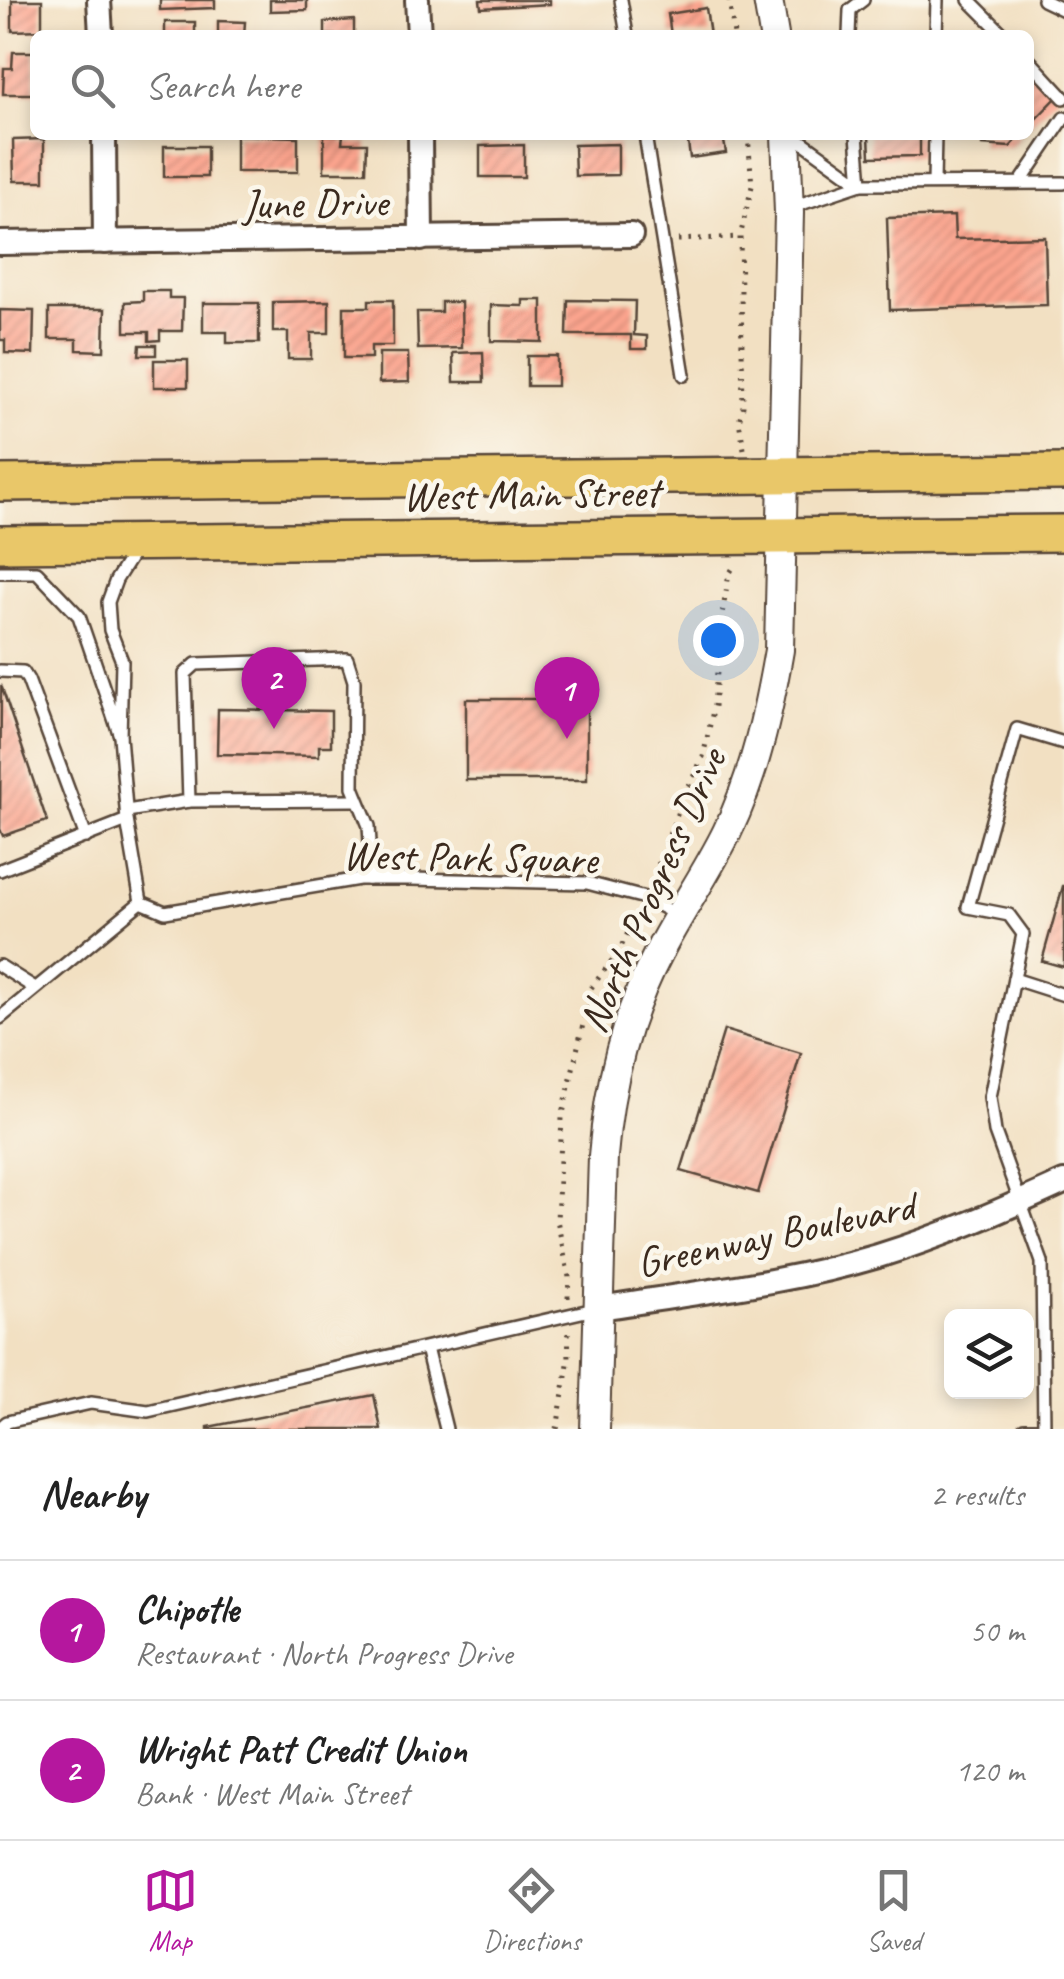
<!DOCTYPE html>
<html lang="en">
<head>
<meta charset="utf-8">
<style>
	:root { --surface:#fff; --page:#f6f6f6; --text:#222; --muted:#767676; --line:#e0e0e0; --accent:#b5179e }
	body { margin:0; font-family:Caveat,sans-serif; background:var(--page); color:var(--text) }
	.controls { position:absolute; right:30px; bottom:30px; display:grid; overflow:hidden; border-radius:15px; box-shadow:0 5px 15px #0003 }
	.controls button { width:90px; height:90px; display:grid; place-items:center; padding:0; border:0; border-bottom:2px solid var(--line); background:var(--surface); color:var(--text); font:50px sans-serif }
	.you { position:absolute; left:718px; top:640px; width:35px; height:35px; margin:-25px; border:8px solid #fff; border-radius:50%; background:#1a73e8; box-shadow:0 0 0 15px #1a73e833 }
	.badge { display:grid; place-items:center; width:65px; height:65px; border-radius:50%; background:var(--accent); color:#fff; font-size:32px; font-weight:700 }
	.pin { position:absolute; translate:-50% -82px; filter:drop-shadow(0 2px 5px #0008) }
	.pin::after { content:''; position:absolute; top:52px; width:35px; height:30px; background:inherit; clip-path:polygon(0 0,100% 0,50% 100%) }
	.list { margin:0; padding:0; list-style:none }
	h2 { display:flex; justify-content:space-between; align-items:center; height:130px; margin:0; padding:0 40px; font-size:42px }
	h2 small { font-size:32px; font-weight:400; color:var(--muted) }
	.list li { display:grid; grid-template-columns:65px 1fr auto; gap:30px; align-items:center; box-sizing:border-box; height:140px; padding:0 40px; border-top:2px solid var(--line) }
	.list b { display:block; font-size:38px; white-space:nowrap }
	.list p { margin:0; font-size:32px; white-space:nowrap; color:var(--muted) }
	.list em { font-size:32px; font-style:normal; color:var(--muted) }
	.icon { flex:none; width:55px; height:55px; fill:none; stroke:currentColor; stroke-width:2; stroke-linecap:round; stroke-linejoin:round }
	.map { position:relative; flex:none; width:1064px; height:1429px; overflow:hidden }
	.search { position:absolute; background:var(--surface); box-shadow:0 5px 15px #0003; left:30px; right:30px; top:30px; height:110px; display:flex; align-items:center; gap:25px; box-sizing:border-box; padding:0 35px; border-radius:15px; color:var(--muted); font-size:38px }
	.sheet { height:410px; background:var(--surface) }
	nav { display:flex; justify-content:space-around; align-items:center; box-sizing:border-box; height:140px; border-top:2px solid var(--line); background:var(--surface); font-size:28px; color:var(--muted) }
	nav a { display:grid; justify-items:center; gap:5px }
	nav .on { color:var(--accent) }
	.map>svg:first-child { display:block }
</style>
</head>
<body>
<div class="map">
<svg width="1064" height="1429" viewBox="0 0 1064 1429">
	<defs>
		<pattern id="building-hatch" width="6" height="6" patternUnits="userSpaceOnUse" patternTransform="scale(2.5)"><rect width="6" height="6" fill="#fca48e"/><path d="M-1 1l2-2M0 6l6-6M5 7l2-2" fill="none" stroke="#cd8673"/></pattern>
	</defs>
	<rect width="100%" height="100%" fill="#fbf7ec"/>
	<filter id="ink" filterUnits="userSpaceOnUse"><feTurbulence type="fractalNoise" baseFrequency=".01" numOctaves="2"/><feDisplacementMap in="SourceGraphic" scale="20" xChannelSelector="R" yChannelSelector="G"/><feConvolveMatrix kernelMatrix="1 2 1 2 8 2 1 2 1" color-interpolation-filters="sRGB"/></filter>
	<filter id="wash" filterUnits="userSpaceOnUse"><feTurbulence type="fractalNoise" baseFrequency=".0048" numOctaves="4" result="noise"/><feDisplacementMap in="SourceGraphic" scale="40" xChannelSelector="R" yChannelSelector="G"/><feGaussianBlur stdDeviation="2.25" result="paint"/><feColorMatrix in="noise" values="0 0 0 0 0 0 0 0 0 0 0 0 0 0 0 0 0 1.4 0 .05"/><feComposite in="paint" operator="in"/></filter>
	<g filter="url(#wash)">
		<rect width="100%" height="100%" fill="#f2e0c2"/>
		<g id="blocks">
			<!-- building -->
			<g fill="url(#building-hatch)">
				<polygon points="12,0 42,0 42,30 12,31"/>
				<polygon points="160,0 215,0 215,8 160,10"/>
				<polygon points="270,0 307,0 307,10 270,11"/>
				<polygon points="480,0 550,0 550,4 481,8"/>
				<polygon points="706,8 710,35 671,35 668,14"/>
				<polygon points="354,20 354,35 325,35 325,22"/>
				<polygon points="218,21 245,22 244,35 218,35"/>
				<rect x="165" y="22" width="30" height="13"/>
				<polygon points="13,52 35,52 35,94 3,94 4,68 12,68"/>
				<polygon points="1029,68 1057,97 1029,126"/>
				<polygon points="236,135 298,137 298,172 236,172"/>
				<polygon points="324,135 343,135 342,143 367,143 366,172 324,172"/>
				<polygon points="687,135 730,135 731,140 724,141 726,153 690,158"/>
				<polygon points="869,135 920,135 920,156 870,157"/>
				<polygon points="982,135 1021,135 1010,147 982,145"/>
				<polygon points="44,139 44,181 14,181 13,140"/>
				<polygon points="618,144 618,175 575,176 574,145"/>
				<polygon points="524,145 524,177 480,177 480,146"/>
				<rect x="164" y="146" width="43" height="31"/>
				<polygon points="954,216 955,239 1045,237 1047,305 890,310 887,218"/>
				<polygon points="143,291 169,291 169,298 183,298 182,331 160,331 160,340 149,341 149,332 125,332 125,302 143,301"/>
				<polygon points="369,300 393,300 393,346 371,346 371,358 344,358 344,307 369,307"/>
				<polygon points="523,300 542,300 542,342 491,341 491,305 523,306"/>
				<polygon points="568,300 635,301 634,335 647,336 647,349 631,349 631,335 567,335"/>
				<polygon points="329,301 329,333 311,333 311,359 288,359 288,332 273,332 273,302"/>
				<polygon points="441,302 461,302 462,348 418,349 417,312 441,312"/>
				<polygon points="203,303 259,303 259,343 227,343 227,332 203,332"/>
				<polygon points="49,309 105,309 104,351 77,350 77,339 49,339"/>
				<polygon points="0,310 34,311 33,354 5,353 5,340 0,340"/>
				<polygon points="140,345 156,345 156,355 139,355"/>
				<polygon points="483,352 484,382 454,382 453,353"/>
				<polygon points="379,353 408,353 409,382 379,383"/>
				<rect x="527" y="356" width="30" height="30"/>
				<rect x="154" y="360" width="34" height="27"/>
				<polygon points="1,685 47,821 3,836 0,829"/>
				<rect x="466" y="699" width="121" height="81"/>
				<polygon points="218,709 331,711 331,746 319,746 319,756 217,754"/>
				<polygon points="1063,886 1064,886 1064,967 1042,961"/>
				<polygon points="724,1030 801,1053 758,1193 681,1171"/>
				<polygon points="374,1395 381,1429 208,1429 208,1427"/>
			</g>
		</g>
	</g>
	<g filter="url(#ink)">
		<use href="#blocks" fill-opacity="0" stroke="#564537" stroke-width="2.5"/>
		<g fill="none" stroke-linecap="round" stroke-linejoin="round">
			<!-- service casing -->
			<g stroke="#564537" stroke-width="16">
				<g id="service">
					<polyline points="621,0 627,35"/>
					<polyline points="969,0 1004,35"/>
					<polyline points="1043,0 1064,10"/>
					<polyline points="849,35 850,10 863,0"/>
					<polyline points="936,35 937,0"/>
					<polyline points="1029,60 1064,98"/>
					<polyline points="645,135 684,375"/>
					<polyline points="793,135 861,184"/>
					<polyline points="857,135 861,184"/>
					<polyline points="934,183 935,135"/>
					<polyline points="1020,183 1064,118"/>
					<polyline points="792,207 861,184 1064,183"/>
					<polyline points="0,572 37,572 79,616 120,736 122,661 110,630 108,602 116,580 135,550"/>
					<polyline points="0,671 23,672 28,680 86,837"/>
					<polyline points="120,736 127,820 141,902"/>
					<polyline points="189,801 356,800"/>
					<polyline points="127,811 189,801 185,674 196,664 347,659 354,681 353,787 369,826 371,859 368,879"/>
					<polyline points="0,870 127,820"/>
					<polyline points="0,966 35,988"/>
					<polyline points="1014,979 1064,995"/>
					<polyline points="0,1018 141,902 165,912 359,879 411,879 587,883 645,898 679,916"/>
					<polyline points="426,1348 446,1429"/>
					<polyline points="0,1428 7,1422 91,1403 148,1411 599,1308"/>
					<polyline points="1024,1429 1044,1429"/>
					<polyline points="1044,1429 1042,1262 995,1132 990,1097 1023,934 1009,915 968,907 1017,729 1064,743"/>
				</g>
			</g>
			<!-- minor casing -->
			<g stroke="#564537" stroke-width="28">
				<g id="minor">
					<polyline points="99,0 101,35"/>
					<polyline points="417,0 419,35"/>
					<polyline points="104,135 105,242"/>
					<polyline points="420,135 421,239"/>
					<polyline points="0,243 631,235"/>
					<path d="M599 1308C692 1293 788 1283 878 1256 943 1236 1003 1210 1064 1182"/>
				</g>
			</g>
			<!-- tertiary casing -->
			<g stroke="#564537" stroke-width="32">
				<g id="tertiary">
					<polyline points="768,0 774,35"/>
					<path d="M595 1429 603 1156C609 1083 625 1017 659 952 680 911 707 873 727 832 755 774 768 713 779 650L789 213 786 135"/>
				</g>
			</g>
			<!-- primary casing -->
			<g stroke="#564537" stroke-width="40">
				<g id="primary">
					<polyline points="0,483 1064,472"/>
					<polyline points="0,544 1064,533"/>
				</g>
			</g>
			<!-- path -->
			<g stroke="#564537" stroke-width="5" stroke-dasharray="2.5 8" stroke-linecap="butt">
				<polyline points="729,0 734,35"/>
				<polyline points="678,240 740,237"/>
				<polyline points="744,449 739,421 743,406 740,237 752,186 748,135"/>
				<polyline points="651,884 684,795 703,757 714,706 722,615 729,574 735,565"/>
				<polyline points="568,1298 569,1277 557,1220 562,1118 591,988 619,951 638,912"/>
				<polyline points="557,1429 569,1358 568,1329"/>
			</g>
			<!-- service -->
			<use href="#service" stroke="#fff" stroke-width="11"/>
			<!-- minor -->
			<use href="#minor" stroke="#fff" stroke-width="22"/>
			<!-- tertiary -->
			<use href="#tertiary" stroke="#fff" stroke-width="28"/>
			<!-- primary -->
			<use href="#primary" stroke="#e9c769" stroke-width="35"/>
		</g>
	</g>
	<g text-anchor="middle" stroke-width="9" stroke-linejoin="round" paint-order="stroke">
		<!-- street labels -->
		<g font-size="42" fill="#3b2a1e" stroke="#fbf7ec">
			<text transform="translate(315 202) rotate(-1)" y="15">June Drive</text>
			<text transform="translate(531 493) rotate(-1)" y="15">West Main Street</text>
			<text transform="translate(470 856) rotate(1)" y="15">West Park Square</text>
			<text transform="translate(651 890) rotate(-66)" y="15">North Progress Drive</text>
			<text transform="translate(775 1233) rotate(-12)" y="15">Greenway Boulevard</text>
		</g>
	</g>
</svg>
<div class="controls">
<button><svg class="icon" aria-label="layers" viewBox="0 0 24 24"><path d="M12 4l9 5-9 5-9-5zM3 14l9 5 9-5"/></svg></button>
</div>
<div class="you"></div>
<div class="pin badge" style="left:567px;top:739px">1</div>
<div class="pin badge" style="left:274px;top:729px">2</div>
<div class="search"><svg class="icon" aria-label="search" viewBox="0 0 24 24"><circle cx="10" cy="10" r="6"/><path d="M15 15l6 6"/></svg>Search here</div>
</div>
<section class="sheet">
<h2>Nearby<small>2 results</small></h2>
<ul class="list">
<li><span class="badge">1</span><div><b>Chipotle</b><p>Restaurant · North Progress Drive</p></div><em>50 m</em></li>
<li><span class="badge">2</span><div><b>Wright Patt Credit Union</b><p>Bank · West Main Street</p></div><em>120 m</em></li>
</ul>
</section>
<nav>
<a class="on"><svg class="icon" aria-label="map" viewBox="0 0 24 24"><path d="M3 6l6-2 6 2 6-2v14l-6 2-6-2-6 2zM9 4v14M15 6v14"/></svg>Map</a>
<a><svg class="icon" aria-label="directions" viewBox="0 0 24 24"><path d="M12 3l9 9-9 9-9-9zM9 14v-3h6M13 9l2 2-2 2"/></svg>Directions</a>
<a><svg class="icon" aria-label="saved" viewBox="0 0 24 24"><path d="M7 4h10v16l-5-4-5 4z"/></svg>Saved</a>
</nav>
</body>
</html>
